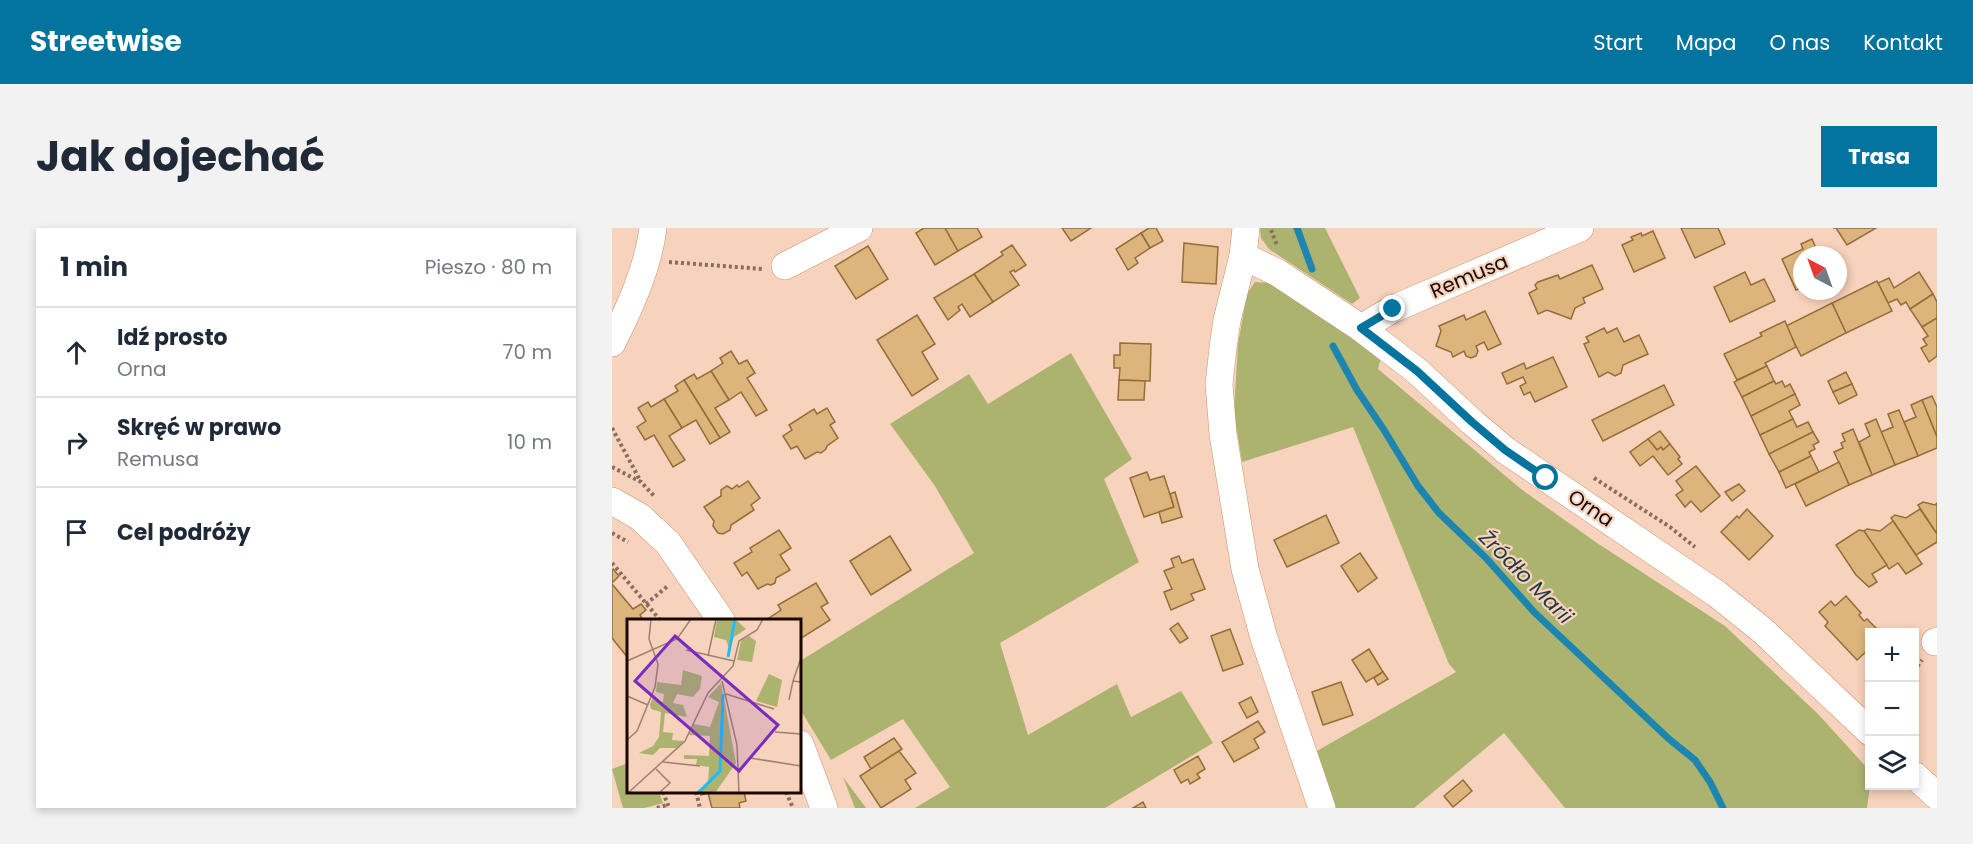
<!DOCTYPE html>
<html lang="pl">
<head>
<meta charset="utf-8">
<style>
	:root { --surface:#fff; --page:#f2f2f3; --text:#1f2937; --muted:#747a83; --line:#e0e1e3; --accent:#02749e }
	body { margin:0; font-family:Poppins,sans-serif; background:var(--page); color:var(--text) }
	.controls { position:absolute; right:18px; bottom:18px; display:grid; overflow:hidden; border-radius:0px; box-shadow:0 3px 9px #0003 }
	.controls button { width:54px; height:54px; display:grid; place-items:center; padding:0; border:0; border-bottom:2px solid var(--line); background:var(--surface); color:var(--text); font:30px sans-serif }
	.compass { position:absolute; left:1181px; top:18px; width:54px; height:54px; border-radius:50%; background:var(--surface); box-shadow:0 3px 9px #0003; rotate:319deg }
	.stop { position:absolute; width:18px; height:18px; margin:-14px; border:4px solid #02749e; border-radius:50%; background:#fff }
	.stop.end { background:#02749e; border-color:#fff; box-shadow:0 2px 6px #0008 }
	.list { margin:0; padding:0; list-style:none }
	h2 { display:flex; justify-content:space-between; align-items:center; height:78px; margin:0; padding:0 24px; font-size:26px }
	h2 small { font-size:20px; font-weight:400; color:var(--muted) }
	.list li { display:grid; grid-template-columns:39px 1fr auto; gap:18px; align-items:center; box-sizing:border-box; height:90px; padding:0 24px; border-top:2px solid var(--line) }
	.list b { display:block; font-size:22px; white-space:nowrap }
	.list p { margin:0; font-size:20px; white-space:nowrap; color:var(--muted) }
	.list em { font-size:20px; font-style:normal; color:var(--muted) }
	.icon { flex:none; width:33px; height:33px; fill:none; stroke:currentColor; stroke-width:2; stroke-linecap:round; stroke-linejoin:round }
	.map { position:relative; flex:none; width:1325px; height:580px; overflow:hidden; border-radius:0px }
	header { display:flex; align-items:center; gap:36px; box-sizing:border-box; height:84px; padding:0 30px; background:var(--accent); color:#fff }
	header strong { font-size:28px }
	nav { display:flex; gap:33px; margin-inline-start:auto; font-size:21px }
	.intro { display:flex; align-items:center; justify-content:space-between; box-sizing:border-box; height:144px; padding:0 36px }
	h1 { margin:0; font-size:42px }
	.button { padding:15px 27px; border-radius:0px; background:var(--accent); color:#fff; font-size:21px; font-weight:700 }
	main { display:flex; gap:36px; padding:0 36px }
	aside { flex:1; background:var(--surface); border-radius:0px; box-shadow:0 3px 9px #0003 }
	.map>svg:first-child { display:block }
</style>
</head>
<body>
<header>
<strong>Streetwise</strong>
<nav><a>Start</a><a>Mapa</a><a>O nas</a><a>Kontakt</a></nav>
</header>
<div class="intro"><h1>Jak dojechać</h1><a class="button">Trasa</a></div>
<main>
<aside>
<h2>1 min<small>Pieszo · 80 m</small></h2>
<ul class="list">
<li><svg class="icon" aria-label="ahead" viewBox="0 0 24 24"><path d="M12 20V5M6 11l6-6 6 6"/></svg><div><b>Idź prosto</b><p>Orna</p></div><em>70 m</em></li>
<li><svg class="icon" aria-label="right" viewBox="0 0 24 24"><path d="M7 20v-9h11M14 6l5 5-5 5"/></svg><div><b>Skręć w prawo</b><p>Remusa</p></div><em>10 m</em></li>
<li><svg class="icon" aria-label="arrive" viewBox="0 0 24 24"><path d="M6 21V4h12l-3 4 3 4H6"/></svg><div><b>Cel podróży</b></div></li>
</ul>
</aside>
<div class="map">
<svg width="1325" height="580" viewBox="0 0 1325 580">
	<rect width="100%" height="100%" fill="#f7d2bc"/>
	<!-- green -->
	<g fill="#acb36f">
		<polygon points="648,0 713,0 748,70 740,76 657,21 649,10"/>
		<polygon points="643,54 661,55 769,130 766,141 909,261 985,315 1113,398 1206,486 1257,542 1258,558 1255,580 953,580 892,505 802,580 722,580 703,524 844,444 837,436 741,199 630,234 622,183 626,116 635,66"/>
		<polygon points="459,125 520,231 492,251 527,334 388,415 416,507 505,456 519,489 569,463 601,515 493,580 303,580 338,559 291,491 219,532 188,481 188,433 362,325 323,258 278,196 357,146 376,176"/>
		<polygon points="16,535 16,564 47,564 51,575 32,580 11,580 0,541"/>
		<polygon points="231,549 254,580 243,580"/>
	</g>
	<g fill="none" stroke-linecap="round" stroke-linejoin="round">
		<!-- stream -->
		<g stroke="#1d86b0" stroke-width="7">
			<polyline points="685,0 700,41"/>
			<polyline points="721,118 745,162 772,202 806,258 827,285 874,330 922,384 1057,511 1083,532 1098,554 1111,580"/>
		</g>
	</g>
	<!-- building -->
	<g fill="#deb47d" stroke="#946d38" stroke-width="1.5">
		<polygon points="312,0 333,0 346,23 323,37 304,5"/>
		<polygon points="333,0 365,0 370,9 346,23"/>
		<polygon points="450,0 479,0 459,13"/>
		<polygon points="537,0 544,0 551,13 538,20 529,5"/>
		<polygon points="1069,0 1106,0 1113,16 1083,30"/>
		<polygon points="1221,0 1264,0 1235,17 1224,0"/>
		<polygon points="1041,3 1053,30 1022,44 1010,17 1021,12 1019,9 1029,5 1030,8"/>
		<polygon points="529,5 538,20 523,30 526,35 516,42 504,21"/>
		<polygon points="1200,11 1207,27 1190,27 1190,60 1184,62 1170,31 1191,21 1189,16"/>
		<polygon points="572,15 606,19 604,56 570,54"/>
		<polygon points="400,17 414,37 403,44 402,42 398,44 407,57 381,74 362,46 391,27 389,24"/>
		<polygon points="256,18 276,51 244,71 223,38"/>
		<polygon points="980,37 991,61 971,70 973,75 963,80 959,91 935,82 926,86 917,65 925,61 923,57 926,54 946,47 948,51"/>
		<polygon points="1133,44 1139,57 1152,51 1163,73 1118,94 1102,59"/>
		<polygon points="1307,44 1321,66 1298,81 1294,74 1289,77 1285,71 1276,75 1266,55 1277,50 1282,60"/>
		<polygon points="362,46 381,74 358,89 350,76 346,79 348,82 336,92 322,70"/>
		<polygon points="1265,53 1280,83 1234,105 1220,75"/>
		<polygon points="1321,66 1325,74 1325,90 1310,99 1298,81"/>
		<polygon points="1220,75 1234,105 1189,128 1174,98"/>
		<polygon points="873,83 889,116 876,122 872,114 864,118 866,123 864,128 859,130 854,128 852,123 841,129 839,124 824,118 829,103 827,98 852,87 854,92"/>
		<polygon points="305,87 323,116 310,124 326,151 300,168 265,112"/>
		<polygon points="1325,90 1325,128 1317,134 1309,120 1315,117 1311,111 1316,108 1310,99"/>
		<polygon points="1173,93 1184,119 1153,135 1155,138 1125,152 1112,126 1150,108 1148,105"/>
		<polygon points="992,100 995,105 1005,100 1012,114 1027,107 1036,126 1011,137 1009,145 1003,148 996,144 987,149 972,116 977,114 974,109"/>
		<polygon points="508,115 539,116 538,153 507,152 508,140 502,140 502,127 508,127"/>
		<polygon points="119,123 127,136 135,132 143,145 135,150 155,182 144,188 129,164 117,172 99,143 111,135 108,130"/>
		<polygon points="941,129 955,159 923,174 918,164 912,167 908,158 914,155 911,149 895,156 890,145 912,135 914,141"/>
		<polygon points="1155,138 1162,153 1130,169 1122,154"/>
		<polygon points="99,143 117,172 103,180 118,204 108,210 72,152 82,146 85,151"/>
		<polygon points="1234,144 1240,156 1221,164 1216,153"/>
		<polygon points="72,152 108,210 98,216 84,192 70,200 52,171 66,163 63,158"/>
		<polygon points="507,152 533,153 532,172 506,172"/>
		<polygon points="1162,153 1164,156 1170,153 1173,159 1178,156 1183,166 1139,188 1130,169"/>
		<polygon points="1240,156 1245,167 1227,176 1221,164"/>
		<polygon points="1052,157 1062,177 991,213 980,192"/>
		<polygon points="1183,166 1188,177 1177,183 1181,191 1148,207 1139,188"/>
		<polygon points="1320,168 1325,179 1325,209 1310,172"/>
		<polygon points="52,171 70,200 57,208 73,232 61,239 42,207 33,212 25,199 34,193 26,180 36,174 39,179"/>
		<polygon points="1310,172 1325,209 1325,220 1306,228 1292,194 1304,189 1299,177"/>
		<polygon points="215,180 223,194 218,197 226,210 215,218 214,221 209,225 205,224 193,231 185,218 179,221 171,208 180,202 177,197 202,181 205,186"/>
		<polygon points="1287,182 1306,228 1283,237 1269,204 1281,199 1276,186"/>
		<polygon points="1181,191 1185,199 1196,194 1201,204 1157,226 1148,207"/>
		<polygon points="1264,191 1283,237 1260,247 1247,214 1258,208 1253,196"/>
		<polygon points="1241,201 1260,247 1237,257 1222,224 1231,220 1229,215 1233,213 1230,206"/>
		<polygon points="1048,203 1058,216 1051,222 1049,219 1045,222 1036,211"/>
		<polygon points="1201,204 1207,214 1201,217 1203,221 1197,224 1199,228 1167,244 1157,226"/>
		<polygon points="1036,211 1045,222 1049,219 1051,222 1058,216 1068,229 1066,231 1070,236 1056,247 1041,228 1028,238 1018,224"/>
		<polygon points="1199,228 1207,244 1174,260 1167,244"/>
		<polygon points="1227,234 1237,257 1194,278 1183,256"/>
		<polygon points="1084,238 1108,268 1089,284 1079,273 1073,279 1064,267 1071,262 1064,253"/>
		<polygon points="535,244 538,252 552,248 562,279 532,289 518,250"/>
		<polygon points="136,253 148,270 139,277 142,282 119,297 118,302 111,306 106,305 101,298 102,293 92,279 109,268 109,262 115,258 120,261 125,257 127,259"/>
		<polygon points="1127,256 1133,263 1120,273 1113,264"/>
		<polygon points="563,264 570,289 550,295 547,284 562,279 558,266"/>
		<polygon points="1311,274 1323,277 1325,275 1325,306 1306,277"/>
		<polygon points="1135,281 1161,308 1137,332 1109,304 1125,288 1127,290"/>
		<polygon points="1308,281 1325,306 1325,314 1304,327 1279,290 1283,287 1294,290"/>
		<polygon points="714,287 727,315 675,339 662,312"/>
		<polygon points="1281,293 1310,336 1294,346 1286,335 1277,341 1252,303 1255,301 1268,303"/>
		<polygon points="167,302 179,320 168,327 178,342 164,350 163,355 159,357 155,356 146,361 135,344 130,348 122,335 140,324 138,320"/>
		<polygon points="1247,302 1252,303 1275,337 1260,346 1265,354 1257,359 1244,347 1224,317"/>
		<polygon points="278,308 299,342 259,367 238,333"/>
		<polygon points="748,325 765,350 746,364 729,338"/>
		<polygon points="567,328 570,335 581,331 593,361 579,366 582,372 559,382 552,364 560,361 552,343 562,339 559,331"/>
		<polygon points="1,341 7,348 0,355 0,342"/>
		<polygon points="204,355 216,375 209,379 218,392 188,411 188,392 158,392 157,390 169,382 166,377"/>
		<polygon points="0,356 21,381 29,376 34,382 28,387 31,392 16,392 16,430 0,410"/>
		<polygon points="1234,368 1249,385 1247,387 1252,393 1255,391 1268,404 1258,404 1258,420 1245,432 1213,398 1216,394 1207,384 1219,373 1223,378"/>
		<polygon points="566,395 576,410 568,415 558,401"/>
		<polygon points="618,401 631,436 611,443 599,408"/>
		<polygon points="757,421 771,444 754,454 740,432"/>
		<polygon points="771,444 776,451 766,457 762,450"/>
		<polygon points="729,454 741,487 711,497 700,464"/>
		<polygon points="639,469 646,484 635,490 627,475"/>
		<polygon points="646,493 653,504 642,511 647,520 622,534 610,514"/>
		<polygon points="282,510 290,521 259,541 252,529"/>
		<polygon points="287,523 304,545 293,552 299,561 269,580 248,548"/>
		<polygon points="586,528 593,541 585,546 588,550 578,556 576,551 569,555 562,542"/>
		<polygon points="851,552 860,563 841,579 832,568"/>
		<polygon points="88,564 132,564 134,573 127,575 128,580 100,580 96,565 89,567"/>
		<polygon points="531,574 534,580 521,580"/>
	</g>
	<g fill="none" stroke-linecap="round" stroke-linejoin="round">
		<!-- minor casing -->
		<g stroke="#cb916d" stroke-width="28">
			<g id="minor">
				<polyline points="634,0 631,28 615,92 611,120 607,156 611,206 633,341 652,410 710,580"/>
				<polyline points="631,28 666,45 749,100 805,143 860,194 893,222 1105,366 1150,402 1258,504"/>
				<polyline points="173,38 247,0"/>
				<polyline points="749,100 781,81 968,0"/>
				<path d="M0 115C18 79 36 40 41 0"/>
				<polyline points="0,273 28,289 56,315 109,392"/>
				<polyline points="1323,414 1325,413"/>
				<polyline points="188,516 212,580"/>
				<polyline points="1302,547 1325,568"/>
			</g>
		</g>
		<!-- path -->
		<g stroke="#896d5f" stroke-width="4" stroke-dasharray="3 3" stroke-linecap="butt">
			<polyline points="659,2 665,17"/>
			<polyline points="57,34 151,41"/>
			<polyline points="0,200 29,254"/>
			<polyline points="0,239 29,254 43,269"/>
			<polyline points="982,250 1058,299 1083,319"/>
			<polyline points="0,305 16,314"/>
			<polyline points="0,335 48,392"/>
			<polyline points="34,376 57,357"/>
			<polyline points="1302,443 1310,432"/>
			<polyline points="51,564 57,580"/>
			<polyline points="84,564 88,580"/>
			<polyline points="174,564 181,580"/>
			<polyline points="45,580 55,577"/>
		</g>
		<!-- minor -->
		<use href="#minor" stroke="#fff" stroke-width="27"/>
	</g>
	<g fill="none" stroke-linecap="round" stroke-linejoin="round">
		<!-- route -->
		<polyline stroke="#02749e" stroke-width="8" points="781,81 749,100 805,143 860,194 893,222 934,250"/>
	</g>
	<g text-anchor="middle" stroke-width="4.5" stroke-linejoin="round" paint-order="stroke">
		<!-- street labels -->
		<g font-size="20" fill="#1a0700" stroke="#f7d2bc">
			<text transform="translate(857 48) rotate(-23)" y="7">Remusa</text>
			<text transform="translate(979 280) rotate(34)" y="7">Orna</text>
		</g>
		<!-- water labels -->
		<g font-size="21" font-style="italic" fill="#233a46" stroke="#f7d2bc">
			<text transform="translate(914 349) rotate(45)" y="7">Źródło Marii</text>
		</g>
	</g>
	<!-- overview -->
	<g transform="translate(15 391)">
		<rect width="174" height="174" fill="#f7d2bc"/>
		<path d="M90 0H108L119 10 107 18 103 32 99 21 87 18ZM122 17 129 22 125 43 110 41 114 22ZM56 51 75 57 73 70 66 78 50 75 46 84 56 86 60 98 38 94 36 113 46 114 45 121 57 122 50 129H33L26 136 12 134 26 127 32 118 34 93 24 90 23 85 28 75V82L36 83 37 75 29 73 30 63 54 66ZM142 55 155 61 150 88 129 82ZM94 64 109 144 88 174H68L81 163 82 148 69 146 70 140H57V136L82 137 83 117 62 116 67 105 83 108 92 83 81 78Z" fill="#acb36f"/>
		<path fill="none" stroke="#1ebcfc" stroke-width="3" d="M101 38 108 0M71 174 93 152 96 75"/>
		<path fill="none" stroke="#9f8171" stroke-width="1.5" d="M59 31 107 42M81 37 89 0M0 42 50 20 64 0M95 62 110 126 112 174M166 62 174 39M99 75 147 90M0 77 21 86M162 81 166 62 174 63M148 113 174 115M0 121 10 112 28 68 31 45 22 20 24 0M123 139 174 147M36 143 73 147M29 150 43 164 32 174M1 174 58 122 81 74 106 47 112 22 130 11 136 0"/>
		<path fill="#7b2cbf" fill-opacity="0.15" stroke="#7b2cbf" stroke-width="3" d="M48 17 151 106 112 152 8 62Z"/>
		<rect width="174" height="174" fill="none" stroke="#1a0700" stroke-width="3"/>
	</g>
</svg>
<div class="controls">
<button>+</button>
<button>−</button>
<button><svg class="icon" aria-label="layers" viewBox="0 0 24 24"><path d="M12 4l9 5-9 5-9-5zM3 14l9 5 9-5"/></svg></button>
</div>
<svg class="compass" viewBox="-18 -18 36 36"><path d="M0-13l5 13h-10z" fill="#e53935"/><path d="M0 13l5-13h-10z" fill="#747a83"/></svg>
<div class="stop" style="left:934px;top:250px"></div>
<div class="stop end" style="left:781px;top:81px"></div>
</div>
</main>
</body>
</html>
